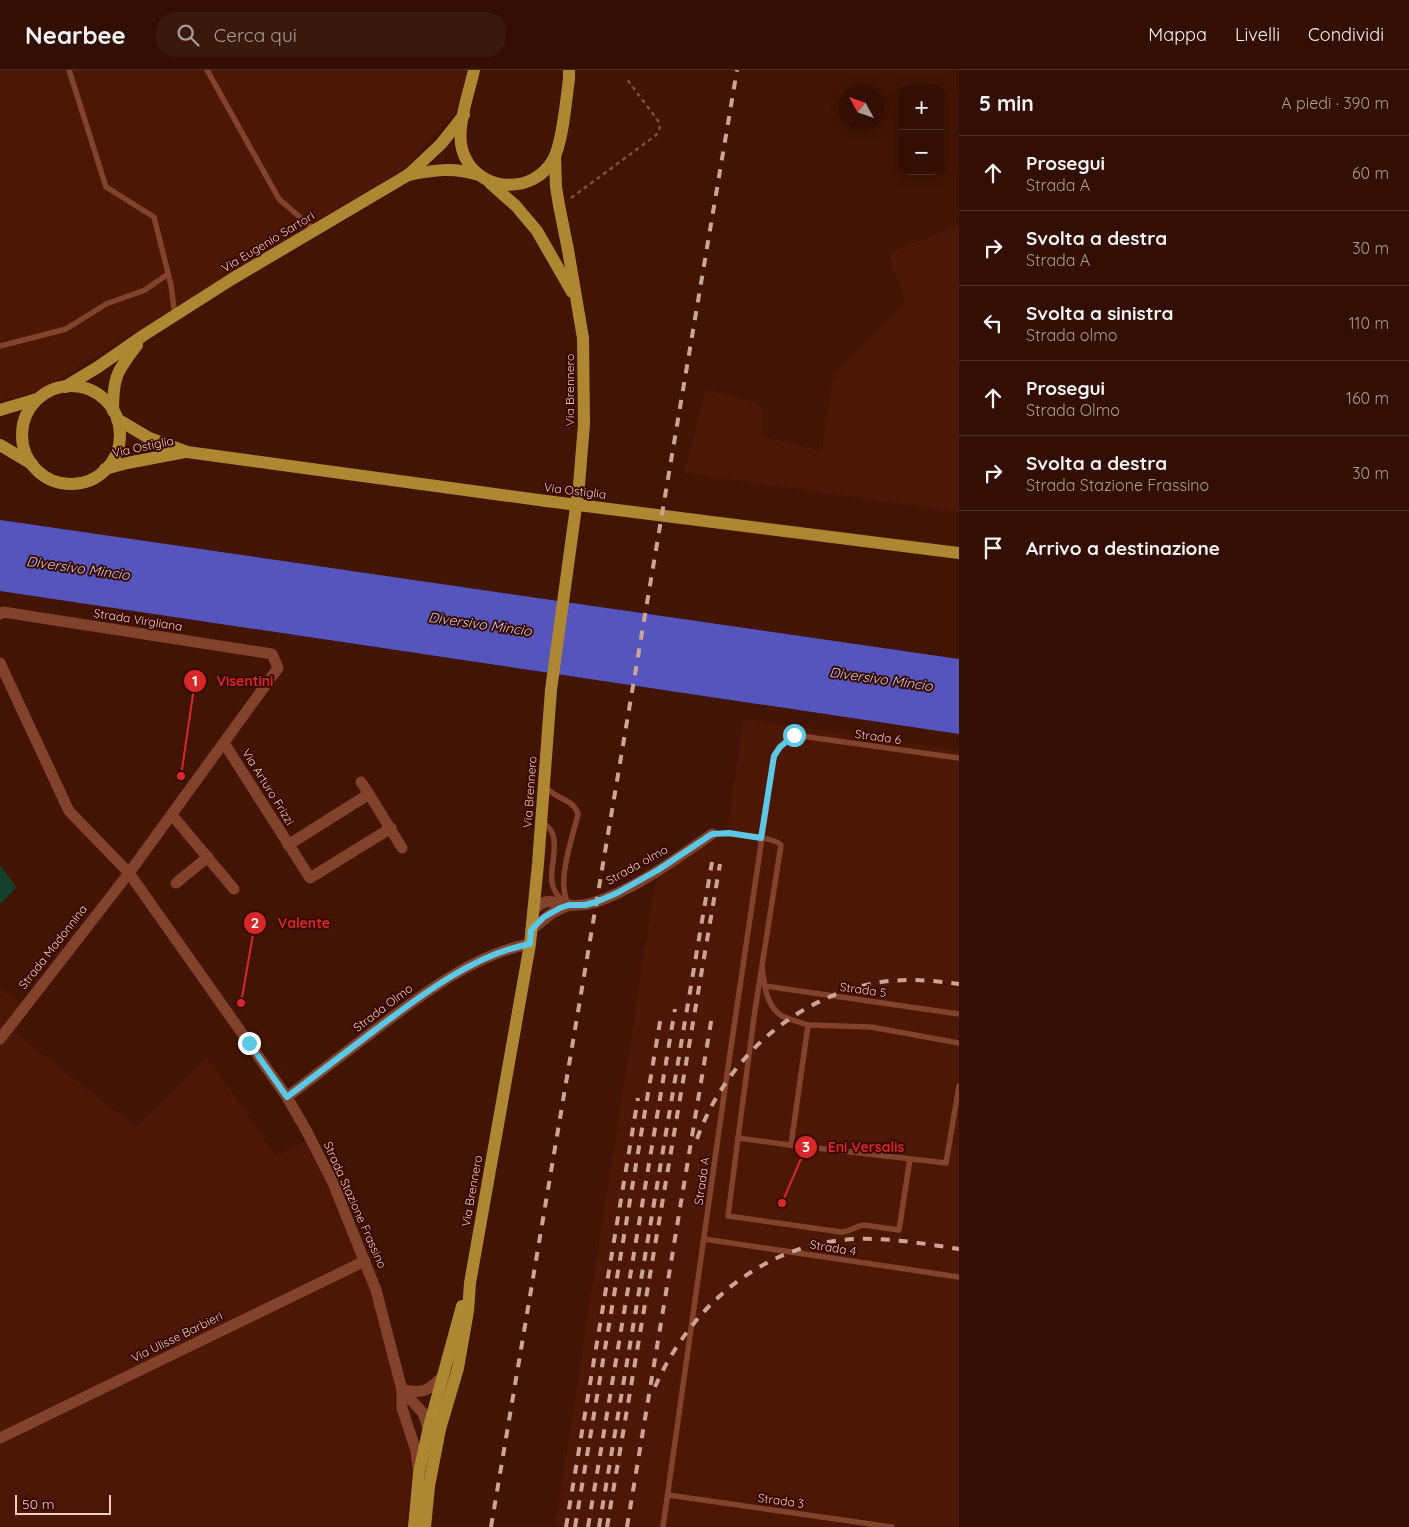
<!DOCTYPE html>
<html lang="it">
<head>
<meta charset="utf-8">
<style>
	:root { --surface:#320f02; --page:#3a180c; --text:#f1f3f6; --muted:#a89c99; --line:#4d2f24 }
	body { margin:0; font-family:Quicksand,sans-serif; background:var(--page); color:var(--text) }
	.controls { position:absolute; right:15px; top:15px; display:grid; overflow:hidden; border-radius:10px; box-shadow:0 2px 12px #0003 }
	.controls button { width:45px; height:45px; display:grid; place-items:center; padding:0; border:0; border-bottom:1px solid var(--line); background:var(--surface); color:var(--text); font:25px sans-serif }
	.compass { position:absolute; left:839px; top:15px; width:45px; height:45px; border-radius:50%; background:var(--surface); box-shadow:0 2px 12px #0003; rotate:310deg }
	.scale { position:absolute; left:15px; bottom:12px; width:96px; box-sizing:border-box; padding-left:5px; border:2px solid #f3ccbf; border-top:0; font-size:14px; line-height:18px; white-space:nowrap; color:#f3ccbf; -webkit-text-stroke:4px #370900; paint-order:stroke }
	.stop { position:absolute; width:15px; height:15px; margin:-11px; border:4px solid #5bc8e6; border-radius:50%; background:#fff }
	.stop.end { background:#5bc8e6; border-color:#fff; box-shadow:0 1px 5px #0008 }
	.list { margin:0; padding:0; list-style:none }
	h2 { display:flex; justify-content:space-between; align-items:center; height:65px; margin:0; padding:0 20px; font-size:21px }
	h2 small { font-size:16px; font-weight:400; color:var(--muted) }
	.list li { display:grid; grid-template-columns:32px 1fr auto; gap:15px; align-items:center; box-sizing:border-box; height:75px; padding:0 20px; border-top:1px solid var(--line) }
	.list b { display:block; font-size:19px; white-space:nowrap }
	.list p { margin:0; font-size:16px; white-space:nowrap; color:var(--muted) }
	.list em { font-size:16px; font-style:normal; color:var(--muted) }
	.icon { flex:none; width:28px; height:28px; fill:none; stroke:currentColor; stroke-width:2; stroke-linecap:round; stroke-linejoin:round }
	.map { position:relative; flex:none; width:959px; height:1457px; overflow:hidden }
	header { display:flex; align-items:center; gap:30px; box-sizing:border-box; height:70px; padding:0 25px; background:var(--surface); border-bottom:1px solid var(--line) }
	header strong { font-size:24px }
	nav { display:flex; gap:28px; margin-inline-start:auto; font-size:18px }
	.search { width:350px; height:45px; background:var(--page); display:flex; align-items:center; gap:12px; box-sizing:border-box; padding:0 18px; border-radius:20px; color:var(--muted); font-size:19px }
	main { display:flex }
	aside { flex:1; background:var(--surface) }
	.map>svg:first-child { display:block }
</style>
</head>
<body>
<header>
<strong>Nearbee</strong>
<div class="search"><svg class="icon" aria-label="search" viewBox="0 0 24 24"><circle cx="10" cy="10" r="6"/><path d="M15 15l6 6"/></svg>Cerca qui</div>
<nav><a>Mappa</a><a>Livelli</a><a>Condividi</a></nav>
</header>
<main>
<div class="map">
<svg width="959" height="1457" viewBox="0 0 959 1457">
	<rect width="100%" height="100%" fill="#421403"/>
	<!-- built -->
	<g fill="#4c1704">
		<polygon points="0,0 467,0 456,42 404,99 57,310 33,323 0,331"/>
		<polygon points="959,155 959,442 684,403 706,319 755,332 763,340 762,366 822,381 833,306 906,233 888,183"/>
		<polygon points="743,649 959,680 959,1457 555,1457 656,808 718,764 727,762"/>
		<polygon points="0,917 30,940 14,962 136,1057 207,987 276,1086 305,1071 328,1116 372,1222 397,1321 396,1336 410,1384 412,1409 405,1457 0,1457"/>
	</g>
	<!-- green -->
	<polygon fill="#13412b" points="0,795 16,817 0,835"/>
	<!-- water -->
	<polygon fill="#5555bd" points="0,450 959,589 959,664 0,521"/>
	<g fill="none" stroke-linecap="round" stroke-linejoin="round">
		<!-- path -->
		<path stroke="#7d5242" stroke-width="2.5" stroke-dasharray="4 4" stroke-linecap="butt" d="M571 128 655 66C659 62 661 59 659 52L626 8"/>
		<!-- service -->
		<g stroke="#83422c" stroke-width="5.5">
			<polyline points="69,0 106,117 154,147 171,215 175,246"/>
			<polyline points="207,0 279,129 315,160"/>
			<polyline points="0,276 66,259 106,234 145,220 168,204"/>
			<path d="M545 716C554 729 573 728 578 744 573 767 555 813 569 835"/>
			<path d="M543 752C547 756 552 760 553 765 560 787 539 814 565 832"/>
			<path d="M712 764C726 763 773 766 781 775L755 940 738 1068 791 1075 808 955C800 952 790 950 782 946 766 937 764 913 762 896"/>
			<polyline points="765,916 959,944"/>
			<polyline points="808,955 871,957 959,973"/>
			<path d="M738 1068 728 1146 841 1162C850 1162 855 1156 864 1155L899 1160 910 1089"/>
			<polyline points="791,1075 946,1093 959,1016"/>
			<polyline points="704,1169 959,1207"/>
			<polyline points="668,1425 892,1457"/>
			<polyline points="663,1457 726,1011 774,686 780,677 794,665 959,688"/>
		</g>
		<!-- minor -->
		<g stroke="#83422c" stroke-width="11">
			<polyline points="0,544 3,542 272,584 278,598 129,803 0,969"/>
			<polyline points="0,593 69,741 129,803 287,1027 306,1060 333,1113 376,1220 402,1320 402,1338 416,1381 418,1398"/>
			<polyline points="224,673 310,808 391,758"/>
			<polyline points="361,712 369,724"/>
			<polyline points="172,745 234,819"/>
			<polyline points="288,775 369,724 402,778"/>
			<polyline points="176,813 208,787"/>
			<path d="M533 840C548 826 552 833 569 835 578 836 587 835 596 832 637 818 677 788 712 764"/>
			<polyline points="531,860 552,843 569,835"/>
			<path d="M287 1027C317 1004 346 982 375 960 419 927 475 883 530 874"/>
			<polyline points="402,1320 423,1343 429,1361"/>
			<path d="M402 1320C423 1324 428 1321 442 1307"/>
			<polyline points="0,1368 365,1191"/>
		</g>
		<!-- primary -->
		<g stroke="#ae8733" stroke-width="12">
			<path d="M474 0C469 23 456 57 462 79 474 123 534 127 554 88 563 70 566 30 569 9V0"/>
			<path d="M408 105C434 100 453 97 479 105"/>
			<polyline points="490,113 516,136 537,161 572,222"/>
			<circle cx="71" cy="365" r="49"/>
			<polyline points="65,317 98,297 144,265 232,209 408,105 441,74 464,45"/>
			<polyline points="0,340 37,329"/>
			<path d="M113 341C113 308 116 302 137 275"/>
			<polyline points="117,349 149,368 187,382 546,431 959,483"/>
			<polyline points="0,375 32,394"/>
			<polyline points="105,399 127,393 185,382"/>
			<polyline points="414,1457 419,1403 429,1357 462,1236"/>
			<polyline points="425,1457 429,1416 440,1359 458,1298 468,1241 470,1213 530,874 538,794 551,620 579,415 584,354 583,268 568,180 559,135 556,117 555,86"/>
		</g>
		<!-- rail -->
		<g stroke="#cda597" stroke-width="4" stroke-dasharray="9 9" stroke-linecap="butt">
			<path d="M697 1069C725 991 792 929 875 913 903 908 931 910 959 914"/>
			<path d="M655 1317C689 1240 755 1180 841 1170 881 1166 920 1173 959 1179"/>
			<polyline points="491,1457 737,0"/>
			<polyline points="566,1457 638,1028"/>
			<polyline points="575,1457 661,946"/>
			<polyline points="588,1457 675,939"/>
			<polyline points="599,1457 712,792"/>
			<polyline points="607,1457 720,794"/>
			<polyline points="627,1457 712,946"/>
		</g>
	</g>
	<g fill="none" stroke-linecap="round" stroke-linejoin="round">
		<!-- route -->
		<path stroke="#5bc8e6" stroke-width="6" d="M249 973 287 1027C317 1004 346 982 375 960 419 927 474 884 530 874L531 860 544 847 560 838 569 835H585L596 832 617 823 658 800 712 764 729 763 761 768 774 686 780 677 794 665"/>
	</g>
	<g text-anchor="middle" stroke-width="4" stroke-linejoin="round" paint-order="stroke">
		<!-- street labels -->
		<g font-size="12" fill="#f3ccbf" stroke="#370900">
			<text transform="translate(268 172) rotate(-31)" y="4">Via Eugenio Sartori</text>
			<text transform="translate(570 320) rotate(-90)" y="4">Via Brennero</text>
			<text transform="translate(143 377) rotate(-12)" y="4">Via Ostiglia</text>
			<text transform="translate(575 421) rotate(7)" y="4">Via Ostiglia</text>
			<text transform="translate(138 550) rotate(9)" y="4">Strada Virgliana</text>
			<text transform="translate(878 667) rotate(8)" y="4">Strada 6</text>
			<text transform="translate(268 717) rotate(58)" y="4">Via Arturo Frizzi</text>
			<text transform="translate(530 722) rotate(-86)" y="4">Via Brennero</text>
			<text transform="translate(637 795) rotate(-29)" y="4">Strada olmo</text>
			<text transform="translate(53 877) rotate(-52)" y="4">Strada Madonnina</text>
			<text transform="translate(863 920) rotate(8)" y="4">Strada 5</text>
			<text transform="translate(383 938) rotate(-37)" y="4">Strada Olmo</text>
			<text transform="translate(702 1111) rotate(-82)" y="4">Strada A</text>
			<text transform="translate(472 1121) rotate(-80)" y="4">Via Brennero</text>
			<text transform="translate(355 1135) rotate(66)" y="4">Strada Stazione Frassino</text>
			<text transform="translate(833 1178) rotate(9)" y="4">Strada 4</text>
			<text transform="translate(177 1267) rotate(-26)" y="4">Via Ulisse Barbieri</text>
			<text transform="translate(781 1431) rotate(8)" y="4">Strada 3</text>
		</g>
		<!-- water labels -->
		<g font-size="14" font-style="italic" fill="#cacee9" stroke="#370900">
			<text transform="translate(78 498) rotate(8)" y="5">Diversivo Mincio</text>
			<text transform="translate(480 554) rotate(8)" y="5">Diversivo Mincio</text>
			<text transform="translate(881 609) rotate(8)" y="5">Diversivo Mincio</text>
		</g>
	</g>
	<!-- callouts -->
	<path fill="none" stroke="#d62828" stroke-width="2" d="M181 706L195 611M241 933L255 853M782 1133L806 1077"/>
	<g fill="#d62828" stroke="#370900" stroke-width="2">
		<circle cx="181" cy="706" r="5"/>
		<circle cx="241" cy="933" r="5"/>
		<circle cx="782" cy="1133" r="5"/>
		<circle cx="195" cy="611" r="12"/>
		<circle cx="255" cy="853" r="12"/>
		<circle cx="806" cy="1077" r="12"/>
	</g>
	<g font-size="15" text-anchor="middle" font-weight="bold" fill="#fff">
		<text x="195" y="616">1</text>
		<text x="255" y="858">2</text>
		<text x="806" y="1082">3</text>
	</g>
	<g font-size="14" text-anchor="middle" font-weight="bold" fill="#d62828" stroke="#370900" stroke-width="4" stroke-linejoin="round" paint-order="stroke">
		<text x="245" y="616">Visentini</text>
		<text x="304" y="858">Valente</text>
		<text x="866" y="1082">Eni Versalis</text>
	</g>
</svg>
<div class="controls">
<button>+</button>
<button>−</button>
</div>
<svg class="compass" viewBox="-18 -18 36 36"><path d="M0-13l5 13h-10z" fill="#e53935"/><path d="M0 13l5-13h-10z" fill="#a89c99"/></svg>
<div class="scale">50 m</div>
<div class="stop" style="left:794px;top:665px"></div>
<div class="stop end" style="left:249px;top:973px"></div>
</div>
<aside>
<h2>5 min<small>A piedi · 390 m</small></h2>
<ul class="list">
<li><svg class="icon" aria-label="ahead" viewBox="0 0 24 24"><path d="M12 20V5M6 11l6-6 6 6"/></svg><div><b>Prosegui</b><p>Strada A</p></div><em>60 m</em></li>
<li><svg class="icon" aria-label="right" viewBox="0 0 24 24"><path d="M7 20v-9h11M14 6l5 5-5 5"/></svg><div><b>Svolta a destra</b><p>Strada A</p></div><em>30 m</em></li>
<li><svg class="icon" aria-label="left" viewBox="0 0 24 24"><path d="M17 20v-9H6M10 6l-5 5 5 5"/></svg><div><b>Svolta a sinistra</b><p>Strada olmo</p></div><em>110 m</em></li>
<li><svg class="icon" aria-label="ahead" viewBox="0 0 24 24"><path d="M12 20V5M6 11l6-6 6 6"/></svg><div><b>Prosegui</b><p>Strada Olmo</p></div><em>160 m</em></li>
<li><svg class="icon" aria-label="right" viewBox="0 0 24 24"><path d="M7 20v-9h11M14 6l5 5-5 5"/></svg><div><b>Svolta a destra</b><p>Strada Stazione Frassino</p></div><em>30 m</em></li>
<li><svg class="icon" aria-label="arrive" viewBox="0 0 24 24"><path d="M6 21V4h12l-3 4 3 4H6"/></svg><div><b>Arrivo a destinazione</b></div></li>
</ul>
</aside>
</main>
</body>
</html>
